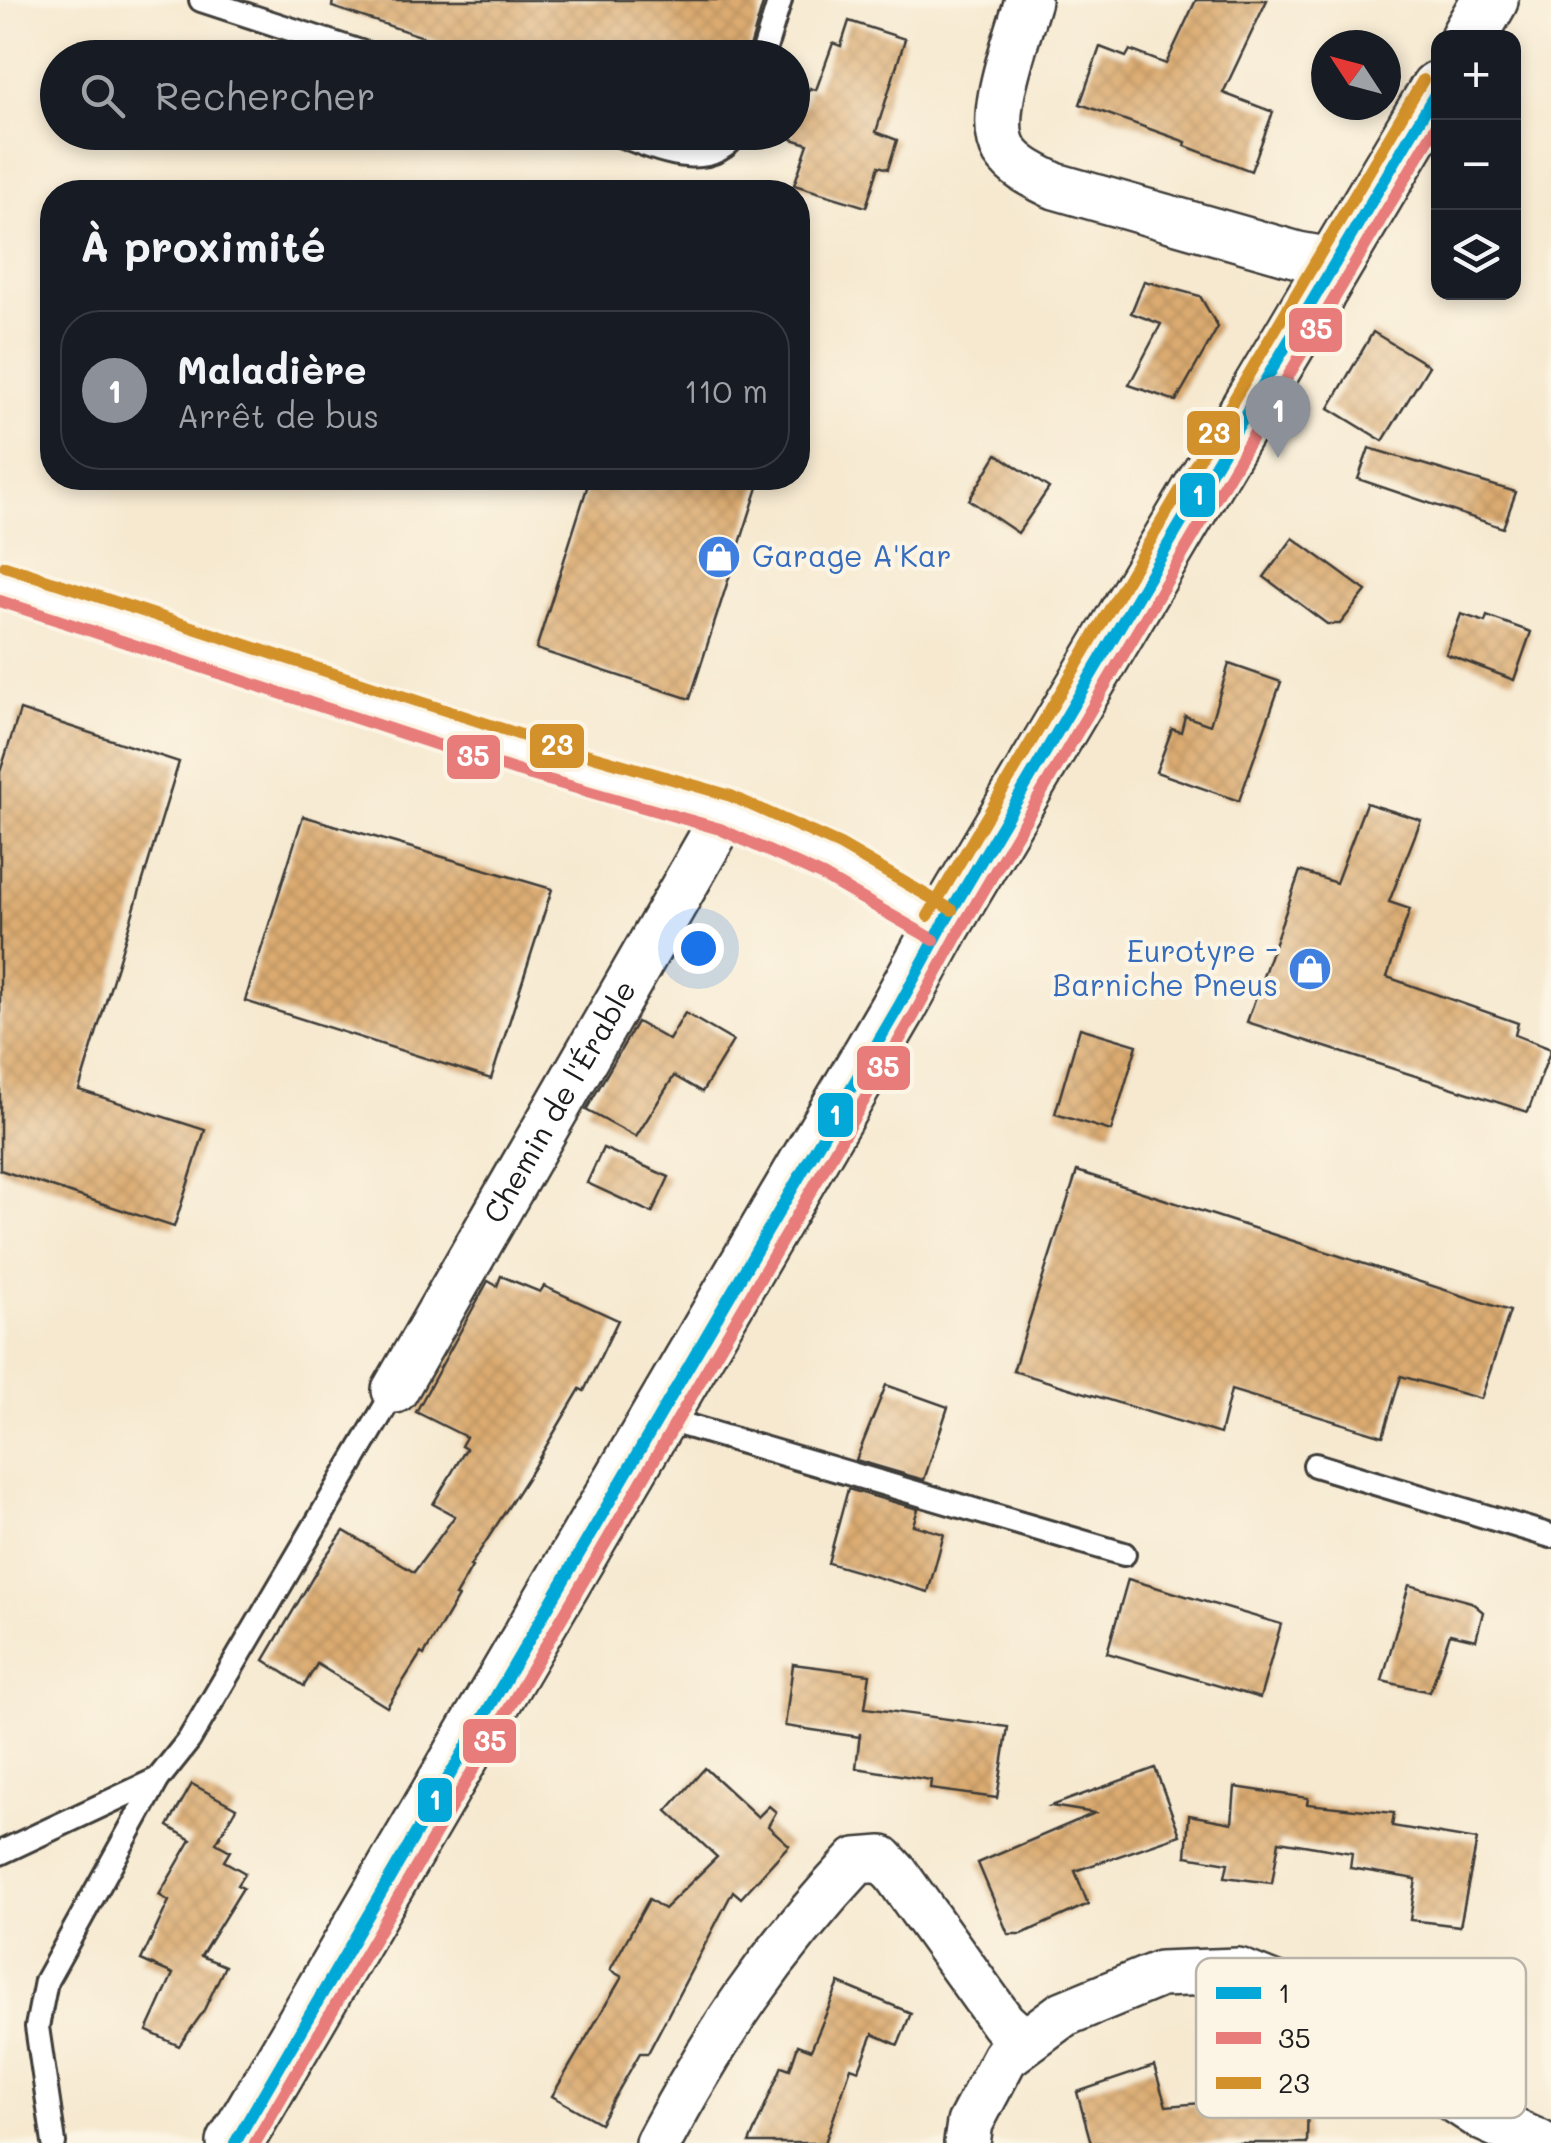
<!DOCTYPE html>
<html lang="fr">
<head>
<meta charset="utf-8">
<style>
	:root { --surface:#171b24; --page:#20242c; --text:#f1f3f6; --muted:#9ea1a6; --line:#363941; --accent:#8c9099 }
	body { margin:0; font-family:Mali,sans-serif; background:var(--page); color:var(--text) }
	.controls { position:absolute; right:30px; top:30px; display:grid; overflow:hidden; border-radius:20px; box-shadow:0 5px 15px #0003 }
	.controls button { width:90px; height:90px; display:grid; place-items:center; padding:0; border:0; border-bottom:2px solid var(--line); background:var(--surface); color:var(--text); font:50px sans-serif }
	.compass { position:absolute; left:1311px; top:30px; width:90px; height:90px; border-radius:50%; background:var(--surface); box-shadow:0 5px 15px #0003; rotate:306deg }
	.you { position:absolute; left:698px; top:948px; width:35px; height:35px; margin:-25px; border:8px solid #fff; border-radius:50%; background:#1a73e8; box-shadow:0 0 0 15px #1a73e833 }
	.badge { display:grid; place-items:center; width:65px; height:65px; border-radius:50%; background:var(--accent); color:#fff; font-size:32px; font-weight:700 }
	.pin { position:absolute; translate:-50% -82px; filter:drop-shadow(0 2px 5px #0008) }
	.pin::after { content:''; position:absolute; top:52px; width:35px; height:30px; background:inherit; clip-path:polygon(0 0,100% 0,50% 100%) }
	.list { margin:0; padding:0; list-style:none }
	h2 { display:flex; justify-content:space-between; align-items:center; height:130px; margin:0; padding:0 40px; font-size:42px }
	h2 small { font-size:32px; font-weight:400; color:var(--muted) }
	.list li { display:grid; grid-template-columns:65px 1fr auto; gap:30px; align-items:center; box-sizing:border-box; height:160px; margin:0 20px 20px; padding:0 20px; border:2px solid var(--line); border-radius:40px }
	.list b { display:block; font-size:38px; white-space:nowrap }
	.list p { margin:0; font-size:32px; white-space:nowrap; color:var(--muted) }
	.list em { font-size:32px; font-style:normal; color:var(--muted) }
	.icon { flex:none; width:55px; height:55px; fill:none; stroke:currentColor; stroke-width:2; stroke-linecap:round; stroke-linejoin:round }
	.map { position:relative; flex:none; width:1551px; height:2143px; overflow:hidden }
	.search { position:absolute; background:var(--surface); box-shadow:0 5px 15px #0003; left:40px; top:40px; width:770px; height:110px; display:flex; align-items:center; gap:25px; box-sizing:border-box; padding:0 35px; border-radius:55px; color:var(--muted); font-size:38px }
	.panel { position:absolute; background:var(--surface); box-shadow:0 5px 15px #0003; left:40px; top:180px; width:770px; height:310px; border-radius:40px }
	.map>svg:first-child { display:block }
</style>
</head>
<body>
<div class="map">
<svg width="1551" height="2143" viewBox="0 0 1551 2143">
	<defs>
		<pattern id="building-cross-hatch" width="8" height="8" patternUnits="userSpaceOnUse" patternTransform="scale(2.5)"><rect width="8" height="8" fill="#dbab71"/><path d="M0 0l8 8M0 8l8-8" fill="none" stroke="#bb9361"/></pattern>
	</defs>
	<rect width="100%" height="100%" fill="#fcf5e5"/>
	<filter id="ink" filterUnits="userSpaceOnUse"><feTurbulence type="fractalNoise" baseFrequency=".01" numOctaves="2"/><feDisplacementMap in="SourceGraphic" scale="20" xChannelSelector="R" yChannelSelector="G"/><feConvolveMatrix kernelMatrix="1 2 1 2 8 2 1 2 1" color-interpolation-filters="sRGB"/></filter>
	<filter id="wash" filterUnits="userSpaceOnUse"><feTurbulence type="fractalNoise" baseFrequency=".0048" numOctaves="4" result="noise"/><feDisplacementMap in="SourceGraphic" scale="40" xChannelSelector="R" yChannelSelector="G"/><feGaussianBlur stdDeviation="2.25" result="paint"/><feColorMatrix in="noise" values="0 0 0 0 0 0 0 0 0 0 0 0 0 0 0 0 0 1.4 0 .05"/><feComposite in="paint" operator="in"/></filter>
	<g filter="url(#wash)">
		<rect width="100%" height="100%" fill="#f6e9d0"/>
		<g id="blocks">
			<!-- building -->
			<g fill="url(#building-cross-hatch)">
				<polygon points="333,0 764,0 747,58 487,58 332,7"/>
				<polygon points="1196,0 1267,0 1223,93 1273,112 1251,171 1185,146 1186,142 1080,104 1100,47 1126,57 1130,50 1166,64"/>
				<polygon points="849,21 905,39 876,132 897,140 888,169 879,166 866,207 794,185 808,144 792,139 792,103 804,107 810,88 816,90 833,43 841,46"/>
				<polygon points="1144,281 1200,296 1218,327 1176,401 1129,385 1161,324 1131,313"/>
				<polygon points="1373,332 1429,366 1383,441 1329,408"/>
				<polygon points="1369,448 1516,492 1503,528 1358,479"/>
				<polygon points="997,454 1049,488 1018,533 969,500"/>
				<polygon points="590,478 761,478 690,699 536,649"/>
				<polygon points="1293,538 1366,591 1340,624 1327,624 1264,577"/>
				<polygon points="1461,614 1485,622 1487,616 1531,632 1514,680 1446,654"/>
				<polygon points="1229,664 1281,682 1239,801 1156,772 1172,729 1181,732 1185,716 1210,725"/>
				<polygon points="20,710 179,762 79,1090 205,1130 174,1227 0,1170 0,772"/>
				<polygon points="1366,803 1421,820 1389,902 1410,909 1387,977 1518,1023 1515,1035 1551,1049 1528,1112 1247,1022 1300,871 1336,883"/>
				<polygon points="303,816 552,889 491,1079 245,1001"/>
				<polygon points="685,1013 733,1041 702,1092 674,1076 636,1137 586,1110 637,1022 669,1040"/>
				<polygon points="1080,1028 1137,1045 1111,1131 1055,1114"/>
				<polygon points="603,1148 669,1177 652,1213 587,1183"/>
				<polygon points="1077,1171 1510,1311 1481,1399 1401,1376 1383,1436 1231,1390 1220,1434 1013,1371"/>
				<polygon points="501,1276 540,1292 544,1286 618,1320 584,1391 580,1389 529,1475 470,1566 472,1567 455,1596 458,1597 424,1655 421,1653 387,1707 317,1664 304,1686 264,1660 323,1560 344,1531 414,1572 455,1516 433,1504 466,1449 461,1446 466,1437 416,1412 488,1281 497,1286"/>
				<polygon points="886,1385 948,1407 924,1480 856,1460"/>
				<polygon points="848,1489 918,1509 913,1525 944,1534 928,1592 828,1563"/>
				<polygon points="1128,1579 1281,1624 1260,1698 1107,1653"/>
				<polygon points="1409,1585 1471,1602 1483,1612 1476,1640 1450,1634 1430,1692 1382,1681"/>
				<polygon points="793,1664 870,1674 865,1708 1008,1727 997,1798 930,1789 931,1780 856,1768 860,1733 860,1737 785,1726"/>
				<polygon points="705,1768 758,1817 769,1806 776,1812 768,1826 789,1845 741,1898 733,1891 648,2053 640,2053 600,2123 552,2096 622,1977 610,1970 649,1899 664,1909 717,1857 667,1811"/>
				<polygon points="1155,1768 1180,1835 1075,1871 1088,1904 1022,1934 1008,1934 978,1863 1095,1813 1051,1806"/>
				<polygon points="192,1784 236,1808 216,1843 230,1851 224,1861 245,1873 237,1885 243,1888 201,1956 225,1966 203,2012 179,2046 147,2031 173,1974 141,1960 169,1901 159,1895 191,1840 168,1826"/>
				<polygon points="1235,1787 1308,1798 1307,1804 1394,1813 1392,1826 1477,1840 1460,1926 1410,1920 1416,1879 1350,1868 1352,1853 1279,1841 1272,1883 1225,1877 1228,1863 1186,1856 1189,1815 1232,1823"/>
				<polygon points="839,1983 911,2013 898,2045 873,2034 859,2070 851,2067 825,2143 749,2143 782,2066 790,2069 798,2045 811,2050"/>
				<polygon points="1154,2066 1166,2106 1226,2101 1226,2098 1308,2095 1307,2143 1091,2143 1077,2092"/>
			</g>
		</g>
	</g>
	<g filter="url(#ink)">
		<use href="#blocks" fill-opacity="0" stroke="#3d3b37" stroke-width="2.5"/>
		<g fill="none" stroke-linecap="round" stroke-linejoin="round">
			<!-- service casing -->
			<g stroke="#3d3b37" stroke-width="28">
				<g id="service">
					<polyline points="201,0 379,58"/>
					<polyline points="762,58 780,0"/>
					<path d="M611 132C652 146 707 177 738 132"/>
					<polyline points="657,1417 1124,1554"/>
					<polyline points="1315,1465 1551,1536"/>
					<polyline points="0,1853 158,1779 189,1740 395,1390"/>
					<polyline points="54,2143 37,2027 46,1981 158,1779"/>
				</g>
			</g>
			<!-- minor casing -->
			<g stroke="#3d3b37" stroke-width="50">
				<g id="minor">
					<path d="M1028 0C1018 37 985 118 1005 151 1017 169 1037 177 1055 186L1298 255 1337 262"/>
					<polyline points="0,583 522,754 726,813 831,860 943,925"/>
					<path id="s1" d="M395 1390 726 813"/>
					<path d="M658 2143C716 2034 772 1952 857 1861L882 1859 896 1874 1003 2023 1024 2042"/>
					<polyline points="967,2143 970,2123 1005,2057 1063,2014 1160,1974 1238,1971 1288,1991 1483,2118 1539,2143"/>
				</g>
			</g>
			<!-- secondary casing -->
			<g stroke="#3d3b37" stroke-width="60">
				<g id="secondary">
					<polyline points="1468,38 1490,0"/>
					<polyline points="235,2143 899,1006 943,925 1438,89"/>
				</g>
			</g>
			<!-- service -->
			<use href="#service" stroke="#fff" stroke-width="22"/>
			<!-- minor -->
			<use href="#minor" stroke="#fff" stroke-width="45"/>
			<!-- secondary -->
			<use href="#secondary" stroke="#fff" stroke-width="55"/>
			<!-- bus-1 casing -->
			<g stroke="#fcf5e5" stroke-width="20">
				<polyline id="bus-1" points="235,2143 899,1006 943,925 1438,89"/>
			</g>
			<!-- bus-2 casing -->
			<g stroke="#fcf5e5" stroke-width="20">
				<g id="bus-2">
					<polyline points="0,601 517,771 720,829 823,876 934,940"/>
					<polyline points="255,2143 914,1015 958,934 1438,123"/>
				</g>
			</g>
			<!-- bus-3 casing -->
			<g stroke="#fcf5e5" stroke-width="20">
				<g id="bus-3">
					<polyline points="5,566 527,737 731,796 840,845 952,910"/>
					<polyline points="928,916 1423,80"/>
				</g>
			</g>
			<!-- bus-1 -->
			<use href="#bus-1" stroke="#03a8d8" stroke-width="12"/>
			<!-- bus-2 -->
			<use href="#bus-2" stroke="#e77c7a" stroke-width="12"/>
			<!-- bus-3 -->
			<use href="#bus-3" stroke="#d3912c" stroke-width="12"/>
		</g>
	</g>
	<!-- icons -->
	<defs>
		<g id="shop-disc" transform="scale(2.25)"><circle r="9.5" fill="#3f7fe0" stroke="#fcf5e5"/><path d="M-5-2.5h2.3a2.7 3.5 0 0 1 5.4 0H5L5.5 6h-11ZM-1.5-2.5h3a1.5 2.3 0 0 0-3 0Z" fill="#fff"/></g>
	</defs>
	<g fill-rule="evenodd">
		<use href="#shop-disc" x="719" y="557"/>
		<use href="#shop-disc" x="1310" y="969"/>
	</g>
	<g text-anchor="middle" stroke-width="8" stroke-linejoin="round" paint-order="stroke">
		<!-- shop labels -->
		<g font-size="30" fill="#366cbe" stroke="#fcf5e5" text-anchor="start">
			<text x="752" y="567">Garage A'Kar</text>
			<text x="1278" y="962" text-anchor="end">Eurotyre -<tspan x="1278" dy="34">Barniche Pneus</tspan></text>
		</g>
		<!-- street labels -->
		<g font-size="30" fill="#1c1c1c" stroke="#fcf5e5">
			<text dy="10" stroke="none"><textPath href="#s1" startOffset="332">Chemin de l'Érable</textPath></text>
		</g>
	</g>
	<!-- legend -->
	<rect x="1196" y="1958" width="330" height="160" rx="15" fill="#fcf5e5" stroke="#b9b4a9" stroke-width="2.5"/>
	<rect x="1216" y="1987" width="45" height="12" fill="#03a8d8"/>
	<rect x="1216" y="2032" width="45" height="12" fill="#e77c7a"/>
	<rect x="1216" y="2077" width="45" height="12" fill="#d3912c"/>
	<g font-size="28" fill="#1c1c1c">
		<text x="1278" y="2003">1</text>
		<text x="1278" y="2048">35</text>
		<text x="1278" y="2093">23</text>
	</g>
	<g stroke="#fcf5e5" stroke-width="4">
		<rect x="1287" y="306" width="57" height="48" rx="10" fill="#e77c7a"/>
		<rect x="1185" y="409" width="57" height="48" rx="10" fill="#d3912c"/>
		<rect x="1178" y="471" width="39" height="48" rx="10" fill="#03a8d8"/>
		<rect x="528" y="722" width="58" height="48" rx="10" fill="#d3912c"/>
		<rect x="445" y="733" width="57" height="48" rx="10" fill="#e77c7a"/>
		<rect x="855" y="1044" width="57" height="48" rx="10" fill="#e77c7a"/>
		<rect x="816" y="1091" width="39" height="48" rx="10" fill="#03a8d8"/>
		<rect x="461" y="1717" width="57" height="48" rx="10" fill="#e77c7a"/>
		<rect x="416" y="1776" width="38" height="48" rx="10" fill="#03a8d8"/>
	</g>
	<g font-size="28" text-anchor="middle" font-weight="bold" fill="#fff">
		<text x="1316" y="339">35</text>
		<text x="1214" y="443">23</text>
		<text x="1198" y="505">1</text>
		<text x="557" y="755">23</text>
		<text x="473" y="766">35</text>
		<text x="883" y="1077">35</text>
		<text x="835" y="1125">1</text>
		<text x="490" y="1751">35</text>
		<text x="435" y="1810">1</text>
	</g>
</svg>
<div class="controls">
<button>+</button>
<button>−</button>
<button><svg class="icon" aria-label="layers" viewBox="0 0 24 24"><path d="M12 4l9 5-9 5-9-5zM3 14l9 5 9-5"/></svg></button>
</div>
<svg class="compass" viewBox="-18 -18 36 36"><path d="M0-13l5 13h-10z" fill="#e53935"/><path d="M0 13l5-13h-10z" fill="#9ea1a6"/></svg>
<div class="you"></div>
<div class="pin badge" style="left:1278px;top:458px">1</div>
<div class="search"><svg class="icon" aria-label="search" viewBox="0 0 24 24"><circle cx="10" cy="10" r="6"/><path d="M15 15l6 6"/></svg>Rechercher</div>
<section class="panel">
<h2>À proximité<small></small></h2>
<ul class="list">
<li><span class="badge">1</span><div><b>Maladière</b><p>Arrêt de bus</p></div><em>110 m</em></li>
</ul>
</section>
</div>
</body>
</html>
